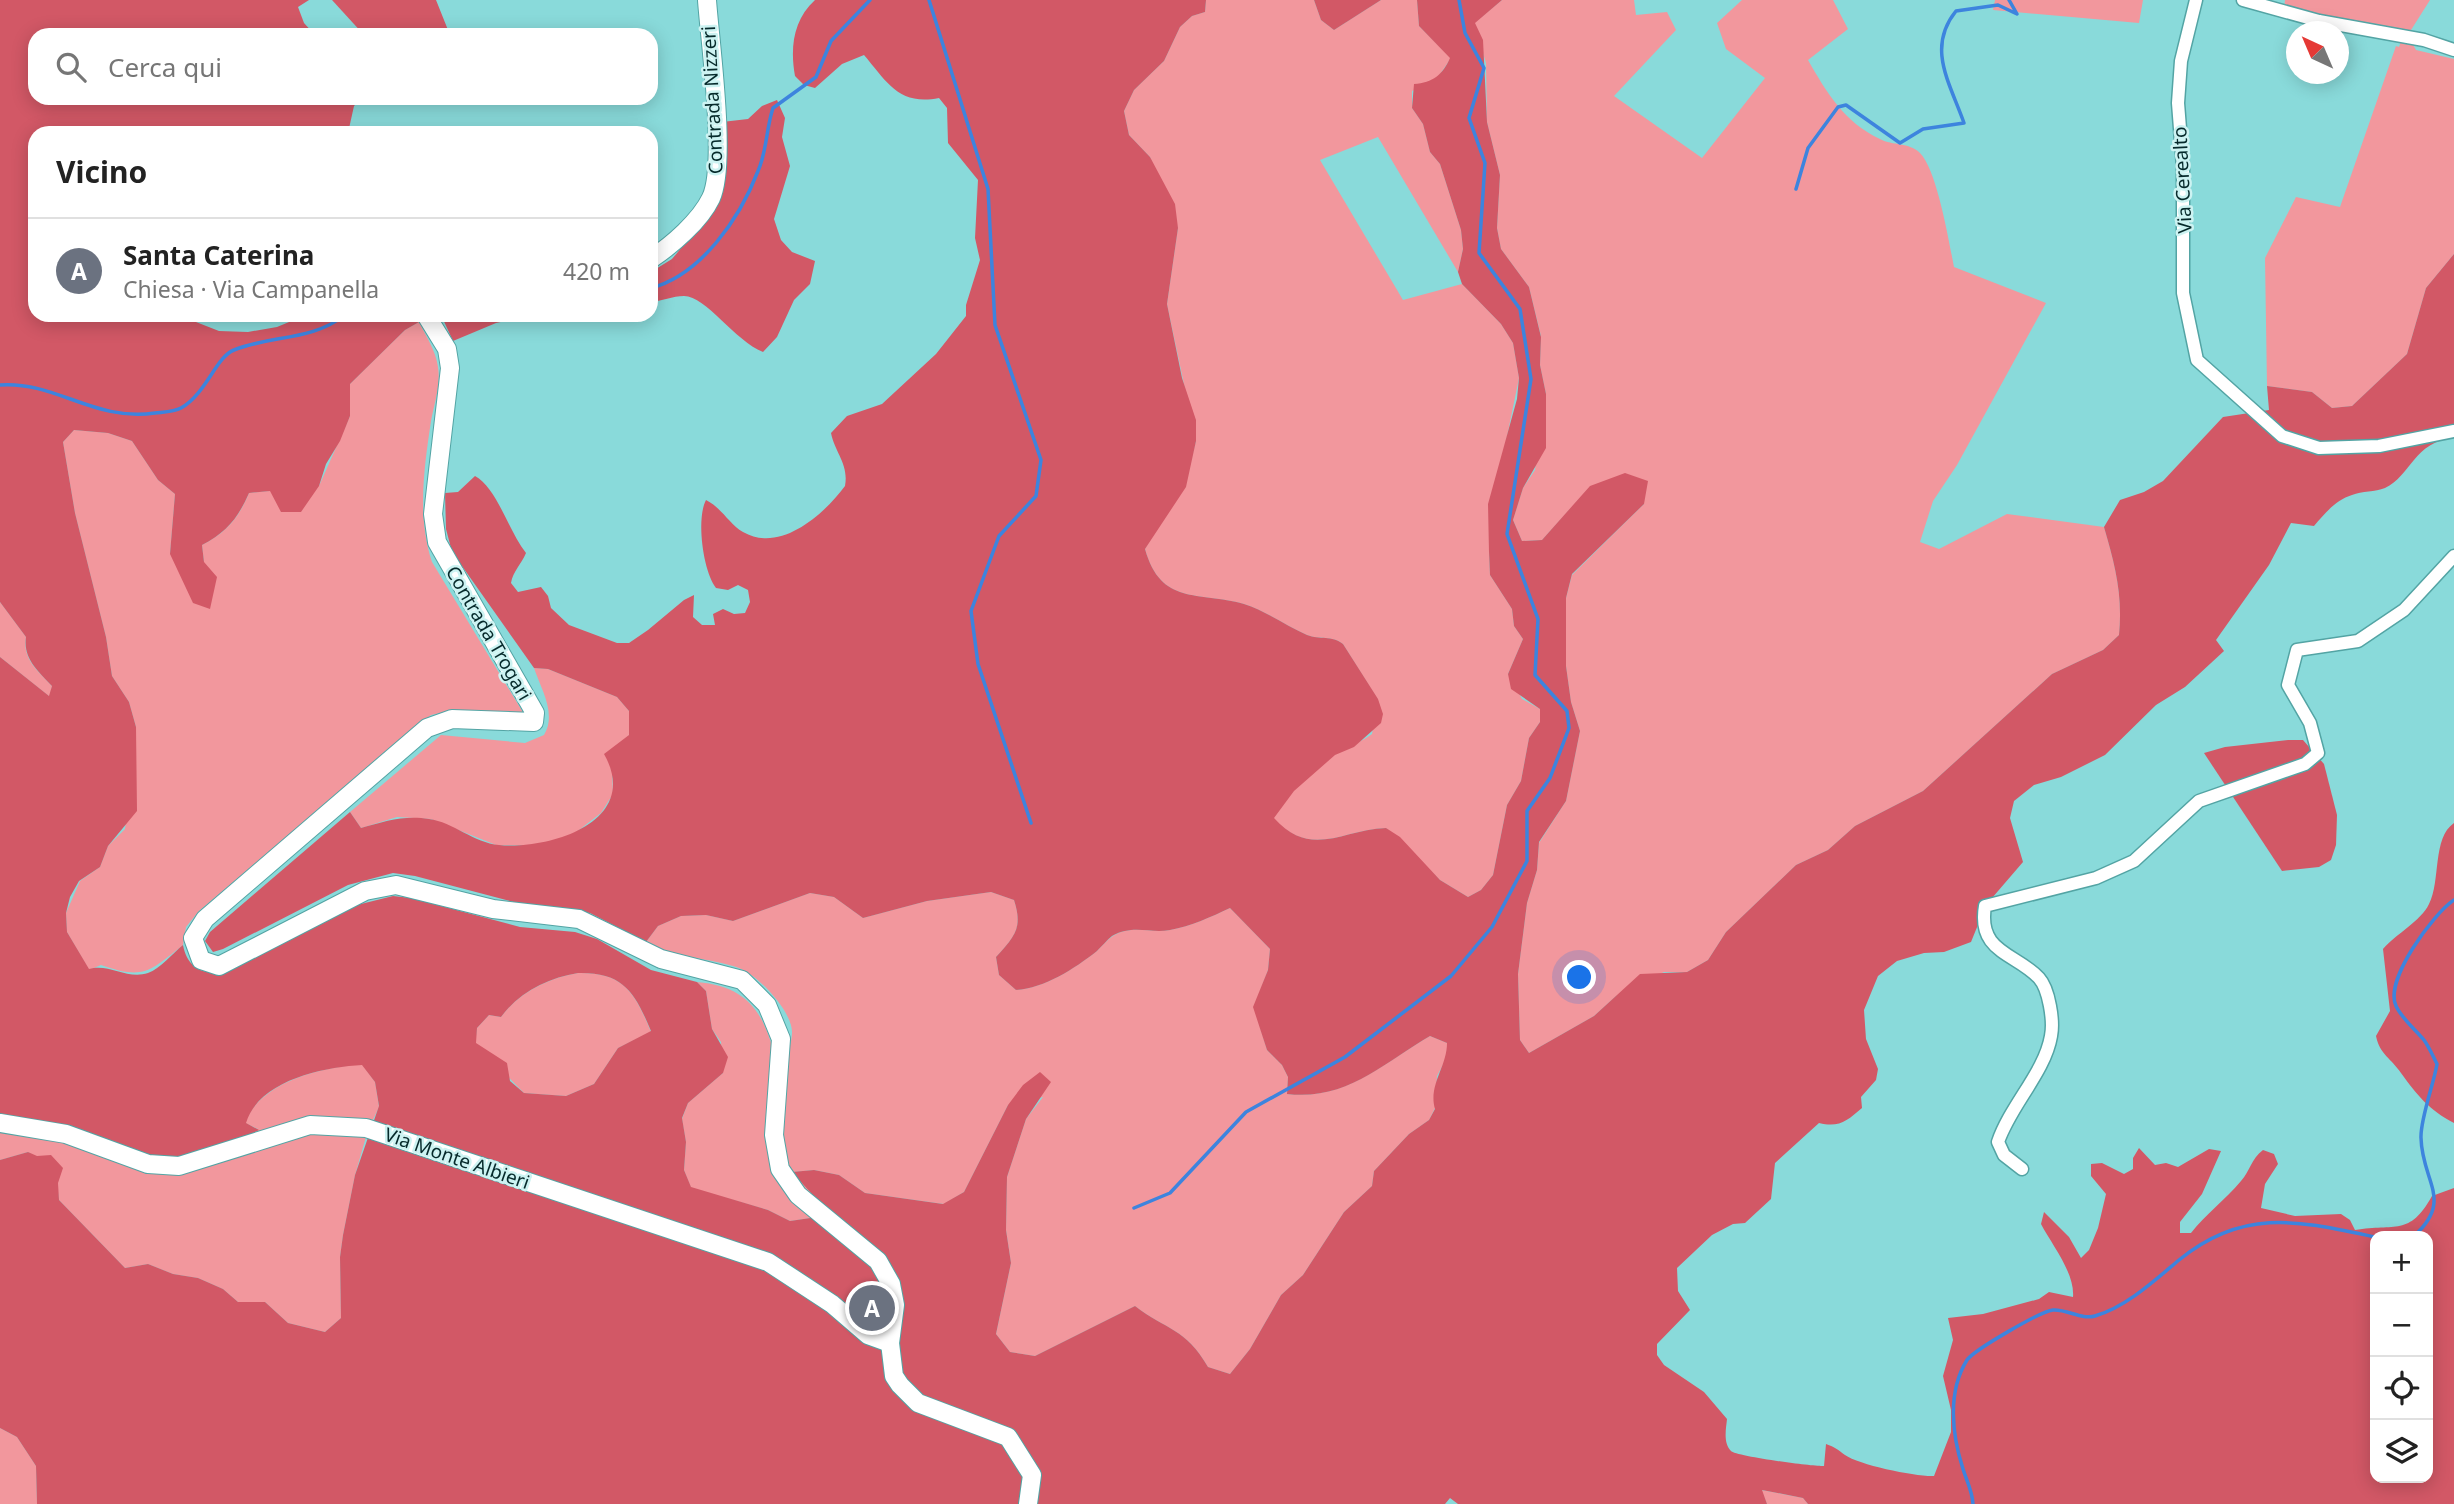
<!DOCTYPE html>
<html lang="it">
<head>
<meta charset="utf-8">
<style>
	:root { --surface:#fff; --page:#f6f6f6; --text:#222; --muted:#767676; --line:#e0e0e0; --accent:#0b8043 }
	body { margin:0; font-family:"Noto Sans",sans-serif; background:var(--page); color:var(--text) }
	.controls { position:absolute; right:21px; bottom:21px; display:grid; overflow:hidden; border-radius:14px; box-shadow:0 4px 18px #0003 }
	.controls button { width:63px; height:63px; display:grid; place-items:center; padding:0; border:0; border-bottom:2px solid var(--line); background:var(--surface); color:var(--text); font:35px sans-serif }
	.compass { position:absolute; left:2286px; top:21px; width:63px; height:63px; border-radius:50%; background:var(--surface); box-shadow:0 4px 18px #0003; rotate:316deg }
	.you { position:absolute; left:1580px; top:978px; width:24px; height:24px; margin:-18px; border:5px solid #fff; border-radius:50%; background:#1a73e8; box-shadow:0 0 0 10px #1a73e833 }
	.badge { display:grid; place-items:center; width:46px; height:46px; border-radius:50%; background:var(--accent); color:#fff; font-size:23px; font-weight:700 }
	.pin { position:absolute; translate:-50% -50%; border:4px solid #fff; box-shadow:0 2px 7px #0006 }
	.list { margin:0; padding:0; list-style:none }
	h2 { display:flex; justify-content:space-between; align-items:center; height:91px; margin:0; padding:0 28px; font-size:30px }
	h2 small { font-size:23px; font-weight:400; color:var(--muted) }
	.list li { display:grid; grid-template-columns:46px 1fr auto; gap:21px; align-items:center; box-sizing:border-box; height:105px; padding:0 28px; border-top:2px solid var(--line) }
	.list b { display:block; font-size:26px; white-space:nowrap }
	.list p { margin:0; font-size:23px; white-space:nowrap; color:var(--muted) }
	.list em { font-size:23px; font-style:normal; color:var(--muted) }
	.icon { flex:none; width:38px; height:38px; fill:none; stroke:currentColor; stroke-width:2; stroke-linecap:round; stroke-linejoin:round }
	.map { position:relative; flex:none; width:2454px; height:1504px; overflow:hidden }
	.search { position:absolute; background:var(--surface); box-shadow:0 4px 18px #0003; left:28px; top:28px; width:630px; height:77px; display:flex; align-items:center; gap:18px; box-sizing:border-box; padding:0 24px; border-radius:21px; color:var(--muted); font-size:26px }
	.panel { position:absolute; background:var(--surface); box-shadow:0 4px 18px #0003; left:28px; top:126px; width:630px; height:196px; border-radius:21px }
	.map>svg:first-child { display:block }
</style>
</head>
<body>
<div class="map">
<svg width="2454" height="1504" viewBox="0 0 2454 1504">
	<rect width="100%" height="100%" fill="#89dada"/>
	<!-- green -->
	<g fill="#f2979d">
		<path d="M1206 0H1314L1321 20 1334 30 1381 0H1417L1419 26 1451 58 1438 77 1412 91V108L1423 124 1430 152 1440 164 1461 230 1463 249 1458 272 1378 137 1320 160 1403 300 1462 284 1501 324 1513 343 1519 378 1489 524V552L1490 575 1512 609 1514 626 1523 639 1508 674 1522 699 1540 709V722L1529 738 1521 781 1507 805 1493 875 1481 890 1468 897 1440 880 1386 828C1341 830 1311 859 1273 818 1284 797 1314 769 1334 755 1346 747 1360 743 1372 734L1378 700 1343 644C1332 635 1320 640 1307 635 1286 626 1266 611 1244 604 1198 591 1161 606 1145 549L1190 464 1196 441 1167 304 1178 228 1150 157 1129 135 1124 111 1134 90 1164 61 1180 27 1192 16 1205 12Z"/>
		<path d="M1502 0H1634L1636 15 1667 12 1676 30 1614 96 1702 158 1765 78 1726 49 1717 23 1742 0H1833L1848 29 1808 60C1827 93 1844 122 1880 139 1893 146 1909 142 1920 153 1937 170 1949 242 1954 267L2046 303 1957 465 1933 501 1920 542 1939 549 2007 514 2104 527C2115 565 2123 595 2119 635L2103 650 2052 674 1923 791 1855 826 1828 850 1796 865 1726 932 1708 960 1687 972H1664L1616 996 1594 1016 1529 1053 1520 1040 1518 974 1527 903 1537 870 1539 843 1566 801 1580 731 1571 702 1566 666V598L1572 575 1644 504 1591 486 1542 540 1522 541 1513 520 1523 488 1535 470 1546 394 1540 365 1541 336 1529 287 1501 249 1497 228 1500 175 1487 122 1486 63 1474 23Z"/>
		<polygon points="1995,0 2143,0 2139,23 1993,10"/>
		<polygon points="2285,0 2430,0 2411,30 2405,30 2416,50 2454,59 2454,254 2426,288 2407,354 2352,406 2332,408 2312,392 2267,386 2265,258 2296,197 2340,207 2396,46 2399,47 2405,30 2284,9"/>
		<path d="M419 322C426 336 436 351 438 367 441 384 434 405 431 421 424 468 417 517 432 562L527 719 445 712 431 715 199 911 186 927 183 945C149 972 144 980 101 965L89 970 67 932 66 913 80 881 100 867 108 846 125 829 136 755V727L129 702 112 676 106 637 75 513 63 442 74 430 108 433 132 441 158 480 175 494 170 554 204 562 202 545C227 532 238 519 249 493L319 486 350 416V384L405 330Z"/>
		<path d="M0 602 26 637C22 659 38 671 52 686L50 697 0 657Z"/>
		<path d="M534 668 548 669 617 697 629 711V735L612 769 613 794 601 813 570 837 537 845H496L431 819 397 817 361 828 350 812 441 735 525 743 544 735C557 714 541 689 534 668Z"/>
		<path d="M991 892 1014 900C1023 928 1015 936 996 957L999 975 1016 990C1045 988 1074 969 1097 951 1102 946 1107 940 1113 936 1134 924 1150 934 1170 930 1191 926 1211 917 1230 908L1270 949 1268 970 1254 1007 1267 1050 1282 1065 1288 1077 1287 1094C1346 1101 1383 1063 1430 1036L1447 1043V1057L1437 1076 1435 1108 1429 1120 1409 1134 1374 1171 1372 1186 1344 1212 1303 1275 1281 1295 1250 1349 1230 1374 1208 1367C1186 1328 1166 1330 1135 1306L1035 1356 1010 1352 996 1334 1011 1263 1006 1230 1007 1177 1026 1119 1043 1097 1008 1105 964 1192 944 1204 865 1193 839 1175 814 1170 793 1172 831 1215 790 1221 768 1210 691 1188 684 1170 686 1142 682 1119 688 1103 723 1073 721 1042 712 1029 706 991 697 982C757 987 767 1023 780 1075 784 1064 792 1045 792 1033 793 1012 758 975 739 968 708 957 676 959 646 942L658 926 681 916 706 915 733 921 810 893 834 897 863 918 927 901Z"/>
		<path d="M578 973C624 972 635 993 651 1032L618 1048 594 1084 566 1096 524 1093 475 1043 477 1028 489 1015 501 1017C519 992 549 978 578 973Z"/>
		<path d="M362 1064 375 1082 379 1107 368 1130 355 1175 343 1235 340 1257 341 1318 325 1332 288 1323 265 1302H238L223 1289 198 1278 173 1274 148 1264 125 1268 59 1200C58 1180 46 1162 28 1152L0 1160V1114L54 1123 258 1129 245 1123C260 1081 324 1067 362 1064Z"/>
		<polygon points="0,1428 17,1437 36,1466 37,1504 0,1504"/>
		<polygon points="1761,1490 1803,1498 1808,1504 1767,1504"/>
	</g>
	<!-- forest -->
	<g fill="#d25866" fill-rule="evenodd">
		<path d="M0 0H309L298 7 304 23 315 35H35V98H362L354 106 348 133H35V315H178L219 331 248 332 277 327 306 315H416L419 322 405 330 350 384V416L340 441 326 464 319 486 301 512H281L270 491 249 493C238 518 227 532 202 545L204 562 217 577 210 609 193 603 170 554 175 494 158 480 132 441 108 433 74 430 63 442 75 513 106 637 112 676 129 702 136 727 137 811 108 846 100 867 79 881 70 897 66 913 67 932 89 969C109 963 127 980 148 973 160 969 173 953 183 945 188 972 209 977 233 969L357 905 393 896 411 898 520 927 575 932 597 939 651 970 697 982 706 991 712 1029 728 1057 723 1073 688 1103 682 1118 686 1142 684 1170 691 1187 768 1210 790 1221 831 1215 792 1172 814 1170 839 1175 865 1193 943 1204 964 1192 1008 1105 1023 1085 1040 1072 1051 1082 1026 1119 1007 1177 1006 1230 1011 1263 996 1334 1010 1352 1035 1356 1135 1306C1166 1330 1186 1328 1208 1367L1230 1374 1250 1349 1281 1295 1303 1275 1344 1212 1372 1186 1374 1171 1409 1134 1429 1120 1435 1109C1428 1085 1447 1067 1447 1043L1430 1036C1383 1063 1347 1101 1287 1094L1288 1077 1282 1065 1267 1050 1253 1007 1268 970 1270 949 1230 908C1211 917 1191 926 1170 930 1150 934 1134 924 1112 936 1107 940 1102 946 1097 951 1074 969 1045 988 1016 990L999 975 996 957C1015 936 1023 928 1014 900L991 892 927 901 863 918 834 897 810 893 733 921 706 915 681 916 658 926 646 942 590 913 525 905 415 876 393 873 348 885 223 949 213 952 205 941 210 932 350 812 361 828C385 821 405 815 429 819 453 822 474 843 499 845 551 850 642 821 604 754L629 735V711L617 697 548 669 534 668 452 552 446 529 445 493 458 492 475 476C497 488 508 530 526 553 521 565 513 571 511 583L518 592 541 587 548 596 551 608 569 625 617 643H629L648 630 684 600 694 595 693 617 702 625H715L713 614 723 609 734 614 745 613 750 602 748 590 738 585 728 590 716 588C703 571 696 519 706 500 722 508 729 524 743 532 781 554 825 513 845 486 849 464 835 453 831 433L847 416 882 404 936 354 966 316V305L980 260 975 238 978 180 948 143 947 108 939 98C899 106 887 82 864 55L842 64 815 88 804 85 795 76C790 48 793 20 815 0H1206L1205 12 1192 16 1180 27 1164 61 1134 90 1124 111 1129 135 1150 157 1175 204 1178 228 1167 304 1182 378 1196 420V441L1186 487 1145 549C1161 606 1198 591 1244 604 1266 611 1286 626 1307 635 1320 640 1332 635 1343 644L1378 699 1383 714 1381 723 1354 747 1335 755 1294 791 1274 818C1311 859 1341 830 1386 828L1400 837 1440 880 1468 897 1481 890 1493 875 1507 805 1521 781 1529 738 1540 722V709L1511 689 1508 674 1523 639 1514 626 1512 609 1490 575 1489 552 1488 504 1517 399 1519 378 1513 343 1501 324 1462 284 1458 272 1463 249 1461 230 1440 164 1430 152 1423 124 1412 108 1414 84C1433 83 1443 74 1450 58L1419 26 1417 0H1502L1475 23 1483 40 1487 122 1500 175 1497 228 1501 249 1529 287 1541 337 1540 365 1546 394V448L1523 488 1513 520 1522 541 1542 540 1590 486 1625 473 1648 481 1644 504 1572 574 1566 598V666L1571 702 1580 731 1566 801 1539 842 1537 870 1527 903 1518 974 1520 1040 1529 1053 1594 1016 1640 974 1687 972 1708 960 1726 932 1796 865 1828 850 1855 826 1923 791 2052 674 2103 650 2119 635C2123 595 2115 565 2104 527L2120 500 2144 492 2163 481 2223 417 2269 410 2267 386 2312 392 2332 408 2352 406 2407 354 2426 288 2454 254V438C2414 441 2411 476 2385 488 2375 492 2362 491 2352 495 2336 500 2325 513 2314 526L2291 523 2269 565 2216 640 2224 651 2185 687 2156 705 2105 755 2061 777 2034 785 2014 801 2010 818 2023 862 1986 905 1971 942 1944 952 1924 953 1897 961 1878 976 1864 1010 1866 1039 1878 1069 1876 1080 1861 1097 1862 1108C1847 1121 1839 1128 1819 1123L1775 1163 1771 1199 1745 1223 1733 1224 1712 1235 1677 1268 1678 1291 1690 1310 1657 1344V1355L1664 1365 1704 1392 1727 1419C1726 1429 1723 1443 1731 1451 1735 1456 1815 1467 1824 1466L1826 1444C1835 1447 1838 1450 1845 1455 1859 1465 1917 1477 1934 1476L1951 1432V1410L1943 1376 1953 1340 1948 1318 1983 1314 2039 1299 2049 1292 2073 1297C2075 1273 2052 1245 2041 1224L2044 1212 2069 1237 2081 1258 2089 1250 2098 1228 2106 1194 2091 1176V1164L2102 1163 2124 1174 2133 1169V1158L2139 1148 2155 1165 2166 1163 2178 1167 2209 1149 2221 1151 2202 1194 2180 1222V1233H2191C2206 1214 2225 1200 2241 1181 2250 1171 2251 1159 2263 1150L2274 1154 2278 1164 2265 1184 2261 1208 2295 1216 2341 1214 2350 1220 2355 1230C2396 1223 2409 1237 2432 1196L2454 1188V1504H1808L1803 1498 1762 1490 1767 1504H1458L1450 1498 1445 1504H37L36 1466 17 1437 0 1428V1160L28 1152 37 1156 51 1155 63 1168 58 1183 59 1200 125 1268 148 1264 173 1274 198 1278 223 1289 238 1302H265L288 1323 325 1332 341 1318 340 1257 343 1235 355 1175 379 1106 375 1082 362 1065C324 1067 259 1080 246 1123L259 1130 233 1143 176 1161 141 1153 54 1123 0 1114V657L49 696 52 686C38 671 23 659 26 637L0 602ZM578 973C624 972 635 993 651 1031L618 1048 594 1084 566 1096 524 1093 510 1081 507 1063 476 1043 477 1028 489 1015 501 1017C519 992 548 978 578 973ZM2375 1236H2428V1478H2375Z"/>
		<polygon points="332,0 436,0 450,35 364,35"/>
		<polygon points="1314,0 1381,0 1334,30 1321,20"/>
		<path d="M777 100 785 118 782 137 790 166 774 219 781 240 792 252 815 261 810 284 794 300 777 337 763 352C735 341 706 296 684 296 673 296 661 301 651 302V272L672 259 715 208 722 122 748 119 762 106Z"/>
		<polygon points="441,315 533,315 496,323 453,341"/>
		<polygon points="2288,740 2303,740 2324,764 2337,815 2336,845 2331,860 2319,867 2282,871 2204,753 2225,747"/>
		<path d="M2454 823V1123C2429 1110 2417 1095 2401 1073 2391 1058 2380 1055 2376 1036L2390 1011 2383 949C2396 934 2421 921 2429 904 2441 881 2432 838 2454 823Z"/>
	</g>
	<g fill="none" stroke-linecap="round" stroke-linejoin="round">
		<!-- stream -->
		<g stroke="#3d84de" stroke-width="3.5">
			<polyline points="929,0 988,189 995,325 1041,460 1036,496 999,536 971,611 978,664 1031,823"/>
			<path d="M1796 189 1808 148 1838 107 1846 105 1900 143 1923 129 1964 123C1950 83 1926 48 1956 11L1998 5 2017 14 2009 0"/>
			<path d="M651 288C701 275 740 218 758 171 767 151 766 129 773 108L816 77 831 41 870 0"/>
			<path d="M0 385C56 381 94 422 155 413 163 412 174 412 181 408 206 394 216 357 234 350 271 335 312 341 345 315"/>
			<polyline points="1134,1208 1170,1193 1246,1112 1345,1057 1451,976 1492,927 1527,861 1527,811 1550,778 1569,728 1567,711 1535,675 1538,619 1507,534 1531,379 1520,309 1479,253 1485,163 1469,118 1484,68 1465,33 1459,0"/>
			<path d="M2414 1236C2454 1200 2422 1182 2421 1138 2420 1120 2434 1083 2437 1064 2433 1056 2429 1047 2424 1040 2415 1029 2402 1019 2396 1006 2384 980 2433 914 2454 900"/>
			<path d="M1973 1504C1972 1490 1967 1482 1963 1469 1952 1435 1947 1392 1967 1360 1974 1350 2041 1311 2053 1310 2067 1309 2082 1320 2095 1316 2126 1307 2154 1281 2179 1260 2244 1207 2299 1221 2375 1237"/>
		</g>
		<!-- street casing -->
		<g stroke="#53a4a4" stroke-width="15">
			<g id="street">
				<polyline points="2196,0 2181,61 2178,103 2183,167 2183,293 2197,360 2282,436 2319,448 2379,446 2454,431"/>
				<polyline points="2243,0 2319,21 2424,40 2454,50"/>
				<path d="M2022 1169 2004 1155 1998 1142C2010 1106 2045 1072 2051 1036 2054 1021 2049 989 2039 978 2016 953 1977 953 1985 906L2096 878 2134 861 2199 801 2305 764 2318 753 2310 723 2288 685 2297 650 2358 641 2404 610 2454 556"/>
			</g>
		</g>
		<!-- secondary casing -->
		<g stroke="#53a4a4" stroke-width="20">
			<g id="secondary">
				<path d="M651 259C672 245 700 221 711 198 727 163 710 43 707 0"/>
				<polyline points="426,315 447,349 450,368 433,514 437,542 535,713 534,722 452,719 427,728 205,919 193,938 201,960 219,966 365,891 396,885 493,909 579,919 661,959 742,980 767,1005 781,1039 774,1135 780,1169 798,1195 878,1261 891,1284 895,1305 890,1343 894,1376 900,1385 918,1403 1008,1437 1032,1475 1028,1504"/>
				<polyline points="0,1123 66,1134 148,1164 179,1166 310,1125 366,1128 768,1262 832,1304 868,1335 890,1343"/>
			</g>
		</g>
		<!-- street -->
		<use href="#street" stroke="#fff" stroke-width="12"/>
		<!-- secondary -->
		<use href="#secondary" stroke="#fff" stroke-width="18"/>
	</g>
	<g text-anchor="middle" stroke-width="5" stroke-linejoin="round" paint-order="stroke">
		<!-- street labels -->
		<g font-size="19" fill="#062a2b" stroke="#cdf3f2">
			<text transform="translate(712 100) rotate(-93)" y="7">Contrada Nizzeri</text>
			<text transform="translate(2182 180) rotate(-93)" y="7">Via Cerealto</text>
			<text transform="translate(489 633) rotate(60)" y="7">Contrada Trogari</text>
			<text transform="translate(457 1158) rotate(19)" y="7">Via Monte Albieri</text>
		</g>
	</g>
</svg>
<div class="controls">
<button>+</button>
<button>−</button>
<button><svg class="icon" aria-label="locate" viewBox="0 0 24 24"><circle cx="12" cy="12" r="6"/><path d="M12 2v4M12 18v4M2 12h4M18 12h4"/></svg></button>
<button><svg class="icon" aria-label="layers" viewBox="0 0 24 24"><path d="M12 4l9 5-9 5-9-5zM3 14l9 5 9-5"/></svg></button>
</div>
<svg class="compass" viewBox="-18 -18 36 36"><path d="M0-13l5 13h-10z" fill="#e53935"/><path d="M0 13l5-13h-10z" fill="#767676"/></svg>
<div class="you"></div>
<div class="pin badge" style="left:872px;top:1308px;background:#6b7280">A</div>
<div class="search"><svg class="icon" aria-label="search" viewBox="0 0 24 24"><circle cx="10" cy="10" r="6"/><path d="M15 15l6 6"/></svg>Cerca qui</div>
<section class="panel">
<h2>Vicino<small></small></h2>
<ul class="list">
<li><span class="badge" style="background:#6b7280">A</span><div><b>Santa Caterina</b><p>Chiesa · Via Campanella</p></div><em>420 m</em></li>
</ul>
</section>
</div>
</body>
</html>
